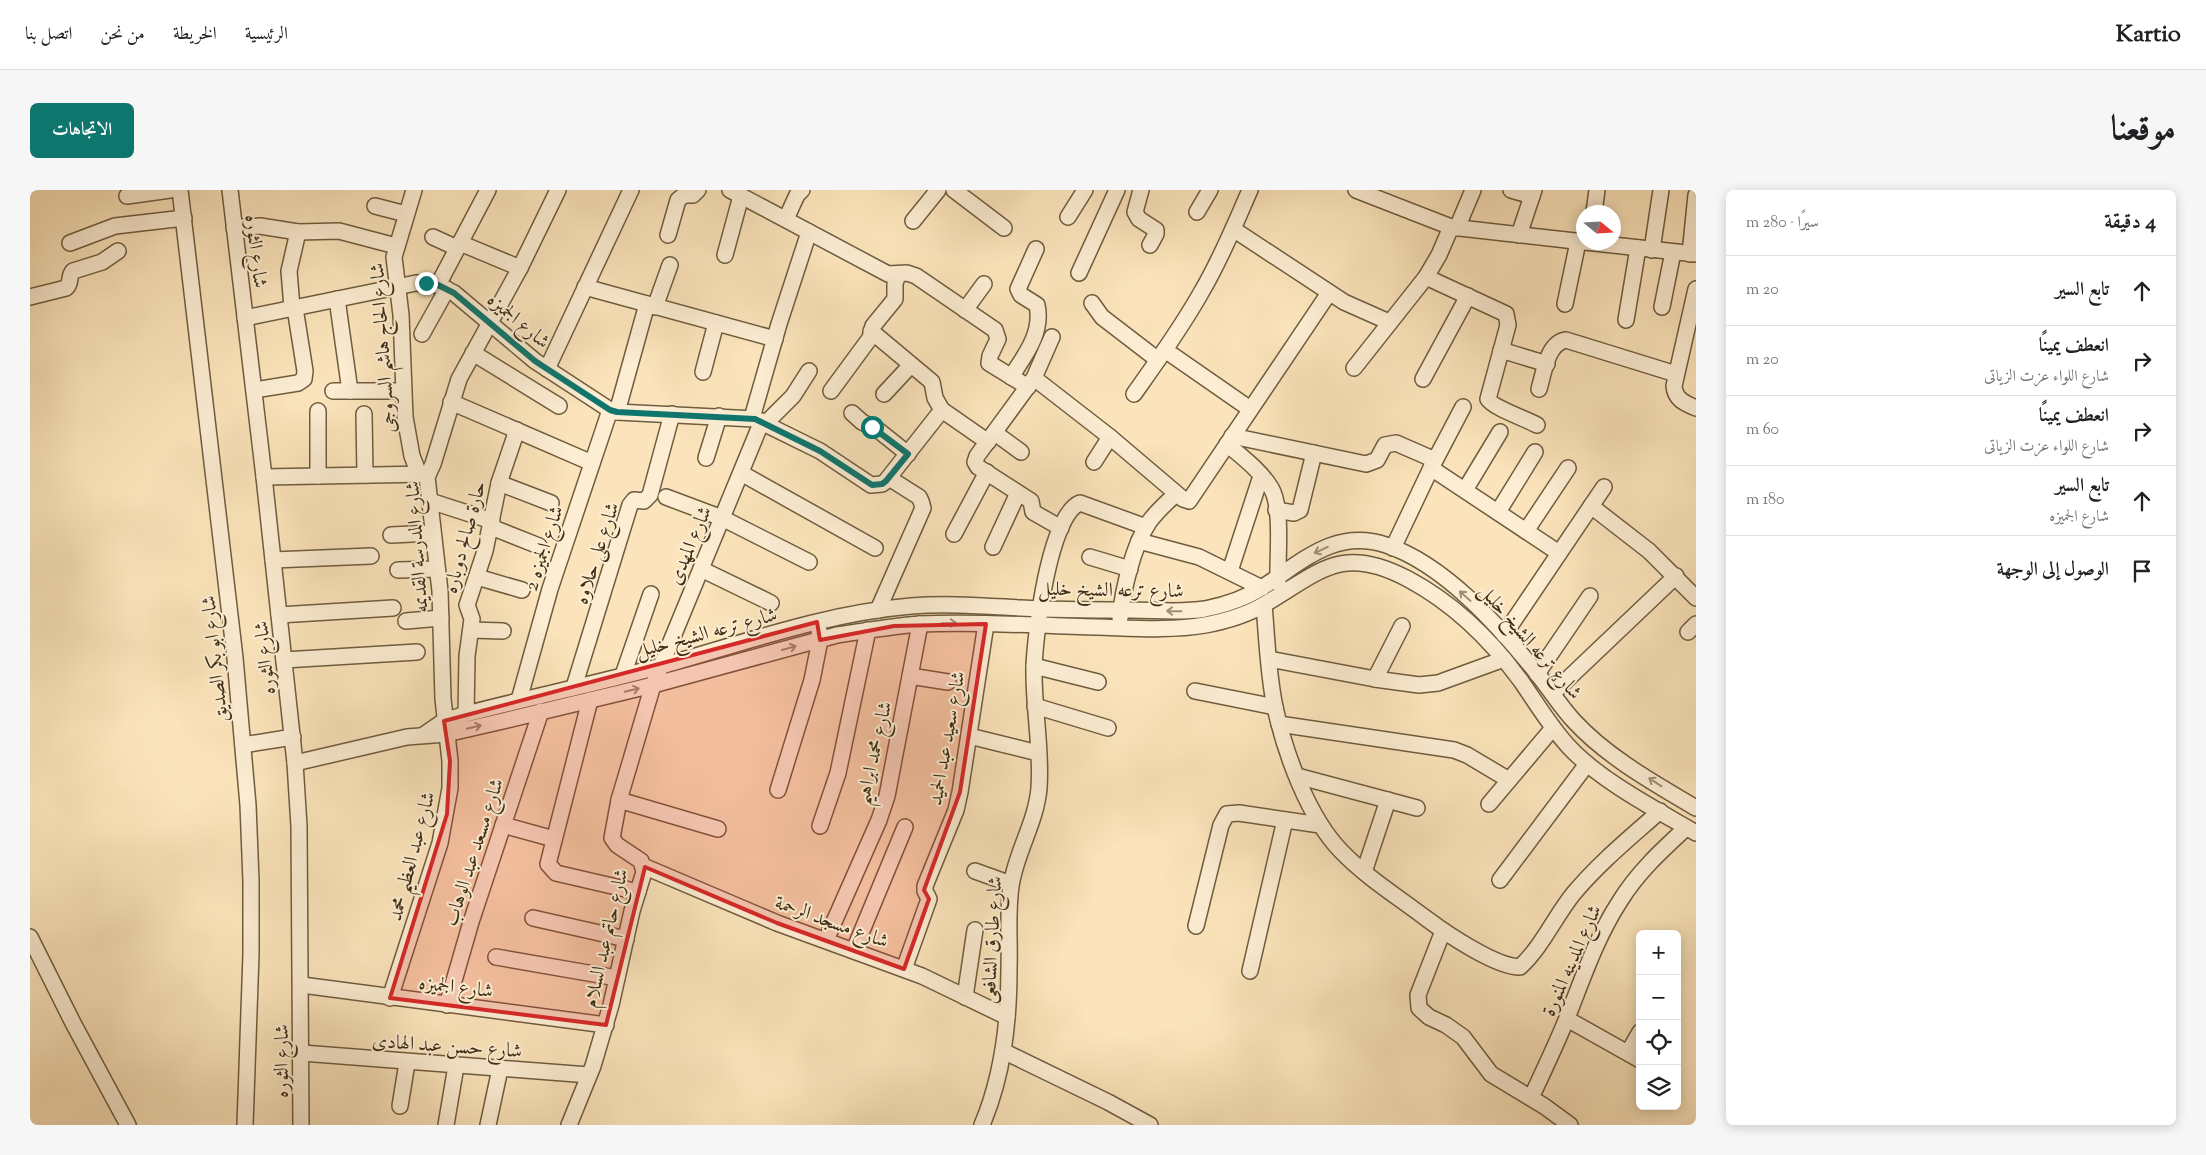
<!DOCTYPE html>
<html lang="ar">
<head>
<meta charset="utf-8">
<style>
	:root { --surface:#fff; --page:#f6f6f6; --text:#202124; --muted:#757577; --line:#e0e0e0; --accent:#0f766e }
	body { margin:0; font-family:"Sorts Mill Goudy",Amiri,serif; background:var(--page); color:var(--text); direction:rtl }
	.controls { position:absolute; right:15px; bottom:15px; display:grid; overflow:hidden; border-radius:8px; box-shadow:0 2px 12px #0003 }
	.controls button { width:45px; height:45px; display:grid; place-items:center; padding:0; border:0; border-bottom:1px solid var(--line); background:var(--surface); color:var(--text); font:25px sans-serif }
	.compass { position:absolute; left:1546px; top:15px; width:45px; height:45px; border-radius:50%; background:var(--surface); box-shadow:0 2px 12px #0003; rotate:108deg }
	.stop { position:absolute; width:15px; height:15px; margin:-11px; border:4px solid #0f766e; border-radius:50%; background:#fff }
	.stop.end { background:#0f766e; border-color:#fff; box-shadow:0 1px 5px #0008 }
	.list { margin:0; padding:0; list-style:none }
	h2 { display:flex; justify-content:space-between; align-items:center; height:65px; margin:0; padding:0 20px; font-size:21px }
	h2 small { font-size:16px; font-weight:400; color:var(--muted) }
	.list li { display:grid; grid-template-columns:32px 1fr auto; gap:15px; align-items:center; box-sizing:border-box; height:70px; padding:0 20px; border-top:1px solid var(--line) }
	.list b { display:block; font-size:19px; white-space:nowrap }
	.list p { margin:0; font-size:16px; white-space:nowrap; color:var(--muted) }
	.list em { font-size:16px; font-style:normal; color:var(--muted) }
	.icon { flex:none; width:28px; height:28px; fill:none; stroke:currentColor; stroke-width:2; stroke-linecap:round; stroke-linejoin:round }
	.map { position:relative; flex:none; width:1666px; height:935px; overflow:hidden; direction:ltr; border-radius:8px }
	header { display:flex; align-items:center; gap:30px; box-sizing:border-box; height:70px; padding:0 25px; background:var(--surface); border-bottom:1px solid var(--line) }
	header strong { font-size:24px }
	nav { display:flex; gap:28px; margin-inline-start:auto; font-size:18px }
	.intro { display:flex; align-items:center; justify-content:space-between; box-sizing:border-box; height:120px; padding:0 30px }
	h1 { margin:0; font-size:35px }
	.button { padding:12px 22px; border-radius:8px; background:var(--accent); color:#fff; font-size:18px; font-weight:700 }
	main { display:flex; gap:30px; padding:0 30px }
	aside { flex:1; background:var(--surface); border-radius:8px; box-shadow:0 2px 12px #0003 }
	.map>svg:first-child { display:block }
</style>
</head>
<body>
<header>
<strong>Kartio</strong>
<nav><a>الرئيسية</a><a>الخريطة</a><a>من نحن</a><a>اتصل بنا</a></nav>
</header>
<div class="intro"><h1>موقعنا</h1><a class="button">الاتجاهات</a></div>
<main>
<aside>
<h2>4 دقيقة<small>سيرًا · 280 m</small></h2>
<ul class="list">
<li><svg class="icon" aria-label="ahead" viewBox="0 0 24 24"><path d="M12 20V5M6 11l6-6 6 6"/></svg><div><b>تابع السير</b></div><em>20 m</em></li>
<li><svg class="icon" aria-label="right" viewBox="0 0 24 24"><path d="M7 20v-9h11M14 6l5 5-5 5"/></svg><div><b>انعطف يمينًا</b><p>شارع اللواء عزت الزياتى</p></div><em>20 m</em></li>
<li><svg class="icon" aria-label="right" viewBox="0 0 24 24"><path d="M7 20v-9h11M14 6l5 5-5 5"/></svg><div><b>انعطف يمينًا</b><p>شارع اللواء عزت الزياتى</p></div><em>60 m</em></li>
<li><svg class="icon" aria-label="ahead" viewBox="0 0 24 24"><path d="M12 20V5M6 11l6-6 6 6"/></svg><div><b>تابع السير</b><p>شارع الجميزه</p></div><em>180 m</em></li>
<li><svg class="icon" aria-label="arrive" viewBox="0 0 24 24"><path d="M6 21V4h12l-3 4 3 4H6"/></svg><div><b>الوصول إلى الوجهة</b></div></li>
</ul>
</aside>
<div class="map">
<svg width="1666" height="935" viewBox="0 0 1666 935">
	<rect width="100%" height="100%" fill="#fbe4bb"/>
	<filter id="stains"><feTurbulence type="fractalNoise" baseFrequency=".004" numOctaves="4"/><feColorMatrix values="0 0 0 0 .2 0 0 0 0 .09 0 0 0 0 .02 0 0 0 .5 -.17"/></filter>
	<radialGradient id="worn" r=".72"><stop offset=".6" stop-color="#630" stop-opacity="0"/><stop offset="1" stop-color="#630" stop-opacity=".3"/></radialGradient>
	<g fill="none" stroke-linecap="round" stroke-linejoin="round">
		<!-- minor casing -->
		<g stroke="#6f5c3e" stroke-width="18">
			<g id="minor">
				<polyline points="150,0 205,468 218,615 221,691 221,764 215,935"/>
				<polyline points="200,0 234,287 265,573 269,636 271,935"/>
				<polyline points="384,0 364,67 371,125 375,227 382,266 389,284"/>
				<polyline points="700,0 858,84 877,83 886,86 965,140 968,149 960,166 959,173 998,197"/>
				<polyline points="924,0 974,38"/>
				<polyline points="1111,0 1105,22 1109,29 1126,40 1126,44 1120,55"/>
				<polyline points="1326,0 1421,37 1554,52"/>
				<polyline points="1481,0 1502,6"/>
				<polyline points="97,6 140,0"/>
				<polyline points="345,16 376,24"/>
				<polyline points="1167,22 1180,0"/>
				<polyline points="1564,22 1567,0"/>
				<polyline points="1038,27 1055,0"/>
				<polyline points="756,29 767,5 772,0"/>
				<polyline points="883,31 908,0"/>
				<polyline points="204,38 230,36 268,42 309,41 366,56"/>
				<polyline points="1427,38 1443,0"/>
				<polyline points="1203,39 1314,112 1359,132"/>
				<polyline points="638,45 648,10 654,5 663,5 668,0"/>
				<polyline points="1489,45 1504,0"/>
				<polyline points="403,47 427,58"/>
				<polyline points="1555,52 1666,64"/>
				<polyline points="40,53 85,36 154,28"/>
				<polyline points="430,53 490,78"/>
				<polyline points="1622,60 1631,0"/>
				<polyline points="1660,64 1666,5"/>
				<polyline points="695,65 711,6"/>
				<polyline points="1049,83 1087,0"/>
				<path d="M1396 87 1476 124 1478 135 1458 209C1462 217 1496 229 1507 235"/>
				<polyline points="408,95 458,0"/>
				<polyline points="555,97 745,149"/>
				<path d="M1666 99 1644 196C1645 209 1654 213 1666 218"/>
				<path d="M0 107 36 98C42 93 38 86 43 81L72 72 88 61"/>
				<polyline points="307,109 320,201"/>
				<polyline points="1062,113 1072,127 1128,170"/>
				<polyline points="1535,114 1548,52"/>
				<polyline points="625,117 640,75"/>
				<polyline points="1632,117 1643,62"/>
				<polyline points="262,118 259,81 268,42"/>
				<polyline points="935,120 954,94"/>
				<polyline points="215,128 386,93 408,95 424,103 505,171 580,220 587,222 725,229 790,261 841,295 852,294 856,291 912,220"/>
				<polyline points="1596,130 1608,58"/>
				<polyline points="841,141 902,192 905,208 912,220 958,252"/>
				<polyline points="392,144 417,99"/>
				<polyline points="1022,147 1004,188 947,266 945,272 948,277 1001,311 1003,322 1031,338"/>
				<polyline points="1135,160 1220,219"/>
				<polyline points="1471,160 1517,174"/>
				<polyline points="443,163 529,216"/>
				<polyline points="1324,178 1396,87 1409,65 1421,37"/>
				<polyline points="517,179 601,0"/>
				<polyline points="673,182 686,133"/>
				<path d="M981 187C995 165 1013 143 1007 115L991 105 988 99 1006 59"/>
				<polyline points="1004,188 1080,247 1153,309 1159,311 1299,103"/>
				<polyline points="1393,189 1438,106"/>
				<path d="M1509 199C1514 183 1517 153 1536 150L1646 184"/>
				<polyline points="224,200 268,193 274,189 275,181 265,118"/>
				<polyline points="303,201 373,201"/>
				<polyline points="801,201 840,148 843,136 865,109 865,93 868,85"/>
				<polyline points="854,204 881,175"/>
				<path d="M1104 204C1128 170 1152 137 1172 101 1191 69 1205 34 1220 0"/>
				<polyline points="421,212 562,273"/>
				<polyline points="288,221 288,286"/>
				<polyline points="587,222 617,114"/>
				<polyline points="822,223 832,232 848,240 878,264"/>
				<polyline points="334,224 335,285"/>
				<polyline points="722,228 749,134 779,42"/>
				<polyline points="736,233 763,206 779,181"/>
				<polyline points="965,243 991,262"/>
				<polyline points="1202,246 1336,274 1347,270 1355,255 1366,253 1405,270"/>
				<path d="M1197 254C1212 267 1231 281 1241 298 1253 317 1247 370 1248 393"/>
				<polyline points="676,268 689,226"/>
				<polyline points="1064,272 1080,247"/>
				<polyline points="1401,278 1529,363"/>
				<polyline points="711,283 845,358"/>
				<polyline points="234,287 398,284"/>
				<polyline points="469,293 521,313"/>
				<polyline points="1435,300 1470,242"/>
				<polyline points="636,307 692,328 779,372"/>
				<polyline points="400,311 462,331"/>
				<polyline points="1561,316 1619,361 1666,408"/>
				<polyline points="1246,320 1264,323 1270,320 1284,263"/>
				<polyline points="1468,322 1505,262"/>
				<polyline points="461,337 509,356"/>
				<polyline points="1496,341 1538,278"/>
				<polyline points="924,344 957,282"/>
				<polyline points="361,345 403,343"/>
				<polyline points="1109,351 1169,367 1232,398"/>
				<polyline points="963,357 988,303"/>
				<polyline points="1363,358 1401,278 1433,217"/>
				<polyline points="1060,367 1100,379"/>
				<polyline points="243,370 341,366"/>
				<polyline points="671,379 741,413"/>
				<polyline points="368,380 407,379"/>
				<polyline points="1200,381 1231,286"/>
				<polyline points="447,387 492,400"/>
				<path d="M1234 415C1237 449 1238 484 1245 517 1255 563 1278 627 1311 661 1336 687 1368 707 1397 729 1417 744 1466 777 1490 777 1512 757 1525 726 1544 703 1569 673 1601 647 1630 621"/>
				<polyline points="848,420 893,318 891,311 889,307 859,288"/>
				<polyline points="249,425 363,418"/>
				<path d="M1090 428C1093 399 1103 356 1119 332 1127 321 1137 312 1146 304"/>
				<polyline points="376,431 411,428"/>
				<polyline points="441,440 473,441"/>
				<polyline points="1658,442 1666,434"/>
				<polyline points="1474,445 1574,297"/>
				<polyline points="1239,469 1345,489 1389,495 1408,493 1474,469"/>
				<polyline points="254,470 387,462"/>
				<polyline points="1004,476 1068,492"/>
				<polyline points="1507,484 1560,406"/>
				<polyline points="593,485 621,404"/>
				<polyline points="880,486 918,492"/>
				<polyline points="1345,489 1372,436"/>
				<polyline points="544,497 600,315 604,310 614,311 620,305 642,224"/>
				<polyline points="1165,501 1245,517"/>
				<polyline points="1523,503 1646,386"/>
				<polyline points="489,510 520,399 580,220"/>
				<polyline points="560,510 518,674 526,683 608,702"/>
				<polyline points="1005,516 1078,538"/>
				<polyline points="436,524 437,466 442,429 437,415 455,361 469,293 487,240"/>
				<polyline points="1249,534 1424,560 1437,565 1479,590"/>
				<path d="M395 544 414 531 436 524C502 507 569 493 635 475 716 452 797 423 881 416 917 413 954 416 991 418 1027 420 1064 420 1100 420 1125 420 1151 423 1175 419 1195 415 1216 408 1233 397 1272 372 1305 338 1356 355 1414 374 1469 436 1506 482 1519 498 1530 516 1544 531 1577 567 1624 593 1666 618"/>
				<polyline points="939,546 1008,563"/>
				<polyline points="213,555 263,547"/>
				<path d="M265 573 377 547 416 544 473 531 623 495 807 445C835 441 862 436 890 434 949 431 1008 436 1067 437 1103 438 1140 441 1175 435 1196 431 1217 425 1235 414 1291 381 1312 354 1378 389 1423 413 1461 450 1491 491 1507 514 1521 538 1540 558 1571 591 1627 620 1666 643"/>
				<polyline points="1267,586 1387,618"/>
				<polyline points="748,600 782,490 790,450 789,440"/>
				<polyline points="589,610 688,639"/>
				<polyline points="1459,614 1523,538"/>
				<polyline points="473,635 524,649"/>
				<polyline points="790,636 808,583 838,440"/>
				<polyline points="613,676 747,733 892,786 977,827"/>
				<polyline points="945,681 981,694"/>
				<polyline points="1334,682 1358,610"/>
				<polyline points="1470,690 1557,574"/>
				<polyline points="503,728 596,749"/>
				<polyline points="1166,736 1191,635 1197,624 1209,623 1290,635"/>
				<polyline points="1413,741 1388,805 1389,818 1399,827 1416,835 1433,847 1461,884 1514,916 1540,935"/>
				<polyline points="0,747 43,833 98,935"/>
				<polyline points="796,750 849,630 857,606 890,434"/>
				<polyline points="824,760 875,637"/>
				<polyline points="466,767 587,788"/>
				<polyline points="874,779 899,709 895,701 895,696 926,620 930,602 956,434"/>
				<polyline points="1220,781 1255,630"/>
				<polyline points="272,795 576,835"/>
				<polyline points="935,807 945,740"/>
				<polyline points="360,808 410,653 420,598 420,571 413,509 410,401 397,287 403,274 429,189 490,78 528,0"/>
				<polyline points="417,815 441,732 511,521"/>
				<polyline points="1537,829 1610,870"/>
				<polyline points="973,861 1078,912 1120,935"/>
				<polyline points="272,863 559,885"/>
				<polyline points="1598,863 1610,842"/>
				<path d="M1501 908C1513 882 1526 855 1537 828 1553 788 1566 748 1590 711 1608 682 1632 660 1656 638"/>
				<polyline points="370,916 377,873"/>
				<polyline points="416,935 426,876"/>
				<polyline points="458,935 470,879"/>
				<polyline points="539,935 563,876 581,815 602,721 614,682 611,671 587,655 582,648 589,610 623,495 732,231"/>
				<path d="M952 935C973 885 979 833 979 779 980 751 977 724 981 696 986 662 1006 633 1009 598 1012 558 1003 517 1004 477 1005 446 1019 325 1050 313L1116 337"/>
			</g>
		</g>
		<!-- minor -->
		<use href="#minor" stroke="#fcedd3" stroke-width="15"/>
	</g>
	<!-- one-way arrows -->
	<defs><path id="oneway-shaft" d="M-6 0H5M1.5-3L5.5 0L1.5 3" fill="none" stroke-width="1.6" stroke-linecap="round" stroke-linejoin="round" transform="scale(1.25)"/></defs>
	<g stroke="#9e8e74">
		<use href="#oneway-shaft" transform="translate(1291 360) rotate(155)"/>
		<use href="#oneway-shaft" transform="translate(1435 406) rotate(-138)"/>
		<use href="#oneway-shaft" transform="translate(1144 421) rotate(-179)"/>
		<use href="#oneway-shaft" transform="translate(919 433) rotate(-1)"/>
		<use href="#oneway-shaft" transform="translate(759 458) rotate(-15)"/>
		<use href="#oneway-shaft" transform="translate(602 500) rotate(-13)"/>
		<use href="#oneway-shaft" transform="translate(444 537) rotate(-13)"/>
		<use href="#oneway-shaft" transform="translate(1625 592) rotate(-147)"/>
	</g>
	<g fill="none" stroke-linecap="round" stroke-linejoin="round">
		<!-- route -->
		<polyline stroke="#0f766e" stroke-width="6" points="396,93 408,95 424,103 505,171 580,220 587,222 725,229 790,261 842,295 852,294 856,291 878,264 842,237"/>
	</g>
	<!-- marked area -->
	<path fill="#d62828" fill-opacity="0.2" stroke="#d62828" stroke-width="4" stroke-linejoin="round" d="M787 432 790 450 864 436 956 434 930 602 894 700 899 709 874 779 747 733 615 677 576 835 360 808 417 624 420 571 414 531Z"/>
	<g text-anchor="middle" stroke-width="4" stroke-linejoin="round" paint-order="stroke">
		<!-- street labels -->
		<g font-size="20" fill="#402e14" stroke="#fcedd3">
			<text transform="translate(227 61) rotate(83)" y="7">شارع الثوره</text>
			<text transform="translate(489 130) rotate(40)" y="7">شارع الجميزه</text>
			<text transform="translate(352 158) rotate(-94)" y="7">شارع الحاج هاشم السروجى</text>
			<text transform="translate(434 347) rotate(-75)" y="7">حارة صالح دوباره</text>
			<text transform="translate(659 355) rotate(-67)" y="7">شارع المهدى</text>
			<text transform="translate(386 357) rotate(-94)" y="7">شارع المدرسة القديمه</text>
			<text transform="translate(513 358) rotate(-72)" y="7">شارع الجميزه 2</text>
			<text transform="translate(566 363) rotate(-72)" y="7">شارع على حلاوه</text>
			<text transform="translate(1081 399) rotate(1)" y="7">شارع ترعه الشيخ خليل</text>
			<text transform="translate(676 442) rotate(-15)" y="7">شارع ترعه الشيخ خليل</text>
			<text transform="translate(1501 451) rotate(49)" y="7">شارع ترعه الشيخ خليل</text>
			<text transform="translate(234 468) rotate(-96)" y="7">شارع الثوره</text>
			<text transform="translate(184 469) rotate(-96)" y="7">شارع ابو بكر الصديق</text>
			<text transform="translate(916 548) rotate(-80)" y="7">شارع سعيد عبد الحميد</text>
			<text transform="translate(843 563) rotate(-77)" y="7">شارع محمد ابراهيم</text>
			<text transform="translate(443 662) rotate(-72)" y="7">شارع مسعد عبد الوهاب</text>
			<text transform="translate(381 666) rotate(-75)" y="7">شارع عبد العظيم محمد</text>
			<text transform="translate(802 731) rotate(20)" y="7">شارع مسجد الرحمة</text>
			<text transform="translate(575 748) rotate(-77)" y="7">شارع حاتم عبد السلام</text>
			<text transform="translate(961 750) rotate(-87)" y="7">شارع طارق الشافعى</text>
			<text transform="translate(1541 770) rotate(-66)" y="7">شارع المدينه المنورة</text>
			<text transform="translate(426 796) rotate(7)" y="7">شارع الجميزه</text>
			<text transform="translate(417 855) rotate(4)" y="7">شارع حسن عبد الهادى</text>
			<text transform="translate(251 871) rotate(-90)" y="7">شارع الثوره</text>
		</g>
	</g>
	<rect width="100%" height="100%" filter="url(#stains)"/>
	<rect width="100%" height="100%" fill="url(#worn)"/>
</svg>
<div class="controls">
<button>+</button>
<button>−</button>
<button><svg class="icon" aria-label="locate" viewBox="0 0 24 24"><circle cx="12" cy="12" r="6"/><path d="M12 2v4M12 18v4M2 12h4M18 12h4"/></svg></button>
<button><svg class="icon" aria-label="layers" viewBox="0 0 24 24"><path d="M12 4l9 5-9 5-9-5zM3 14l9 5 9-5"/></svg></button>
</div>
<svg class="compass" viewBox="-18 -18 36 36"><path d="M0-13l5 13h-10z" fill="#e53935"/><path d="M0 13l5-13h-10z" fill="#757577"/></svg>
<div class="stop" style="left:842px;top:237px"></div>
<div class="stop end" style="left:396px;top:93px"></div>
</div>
</main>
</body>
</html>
